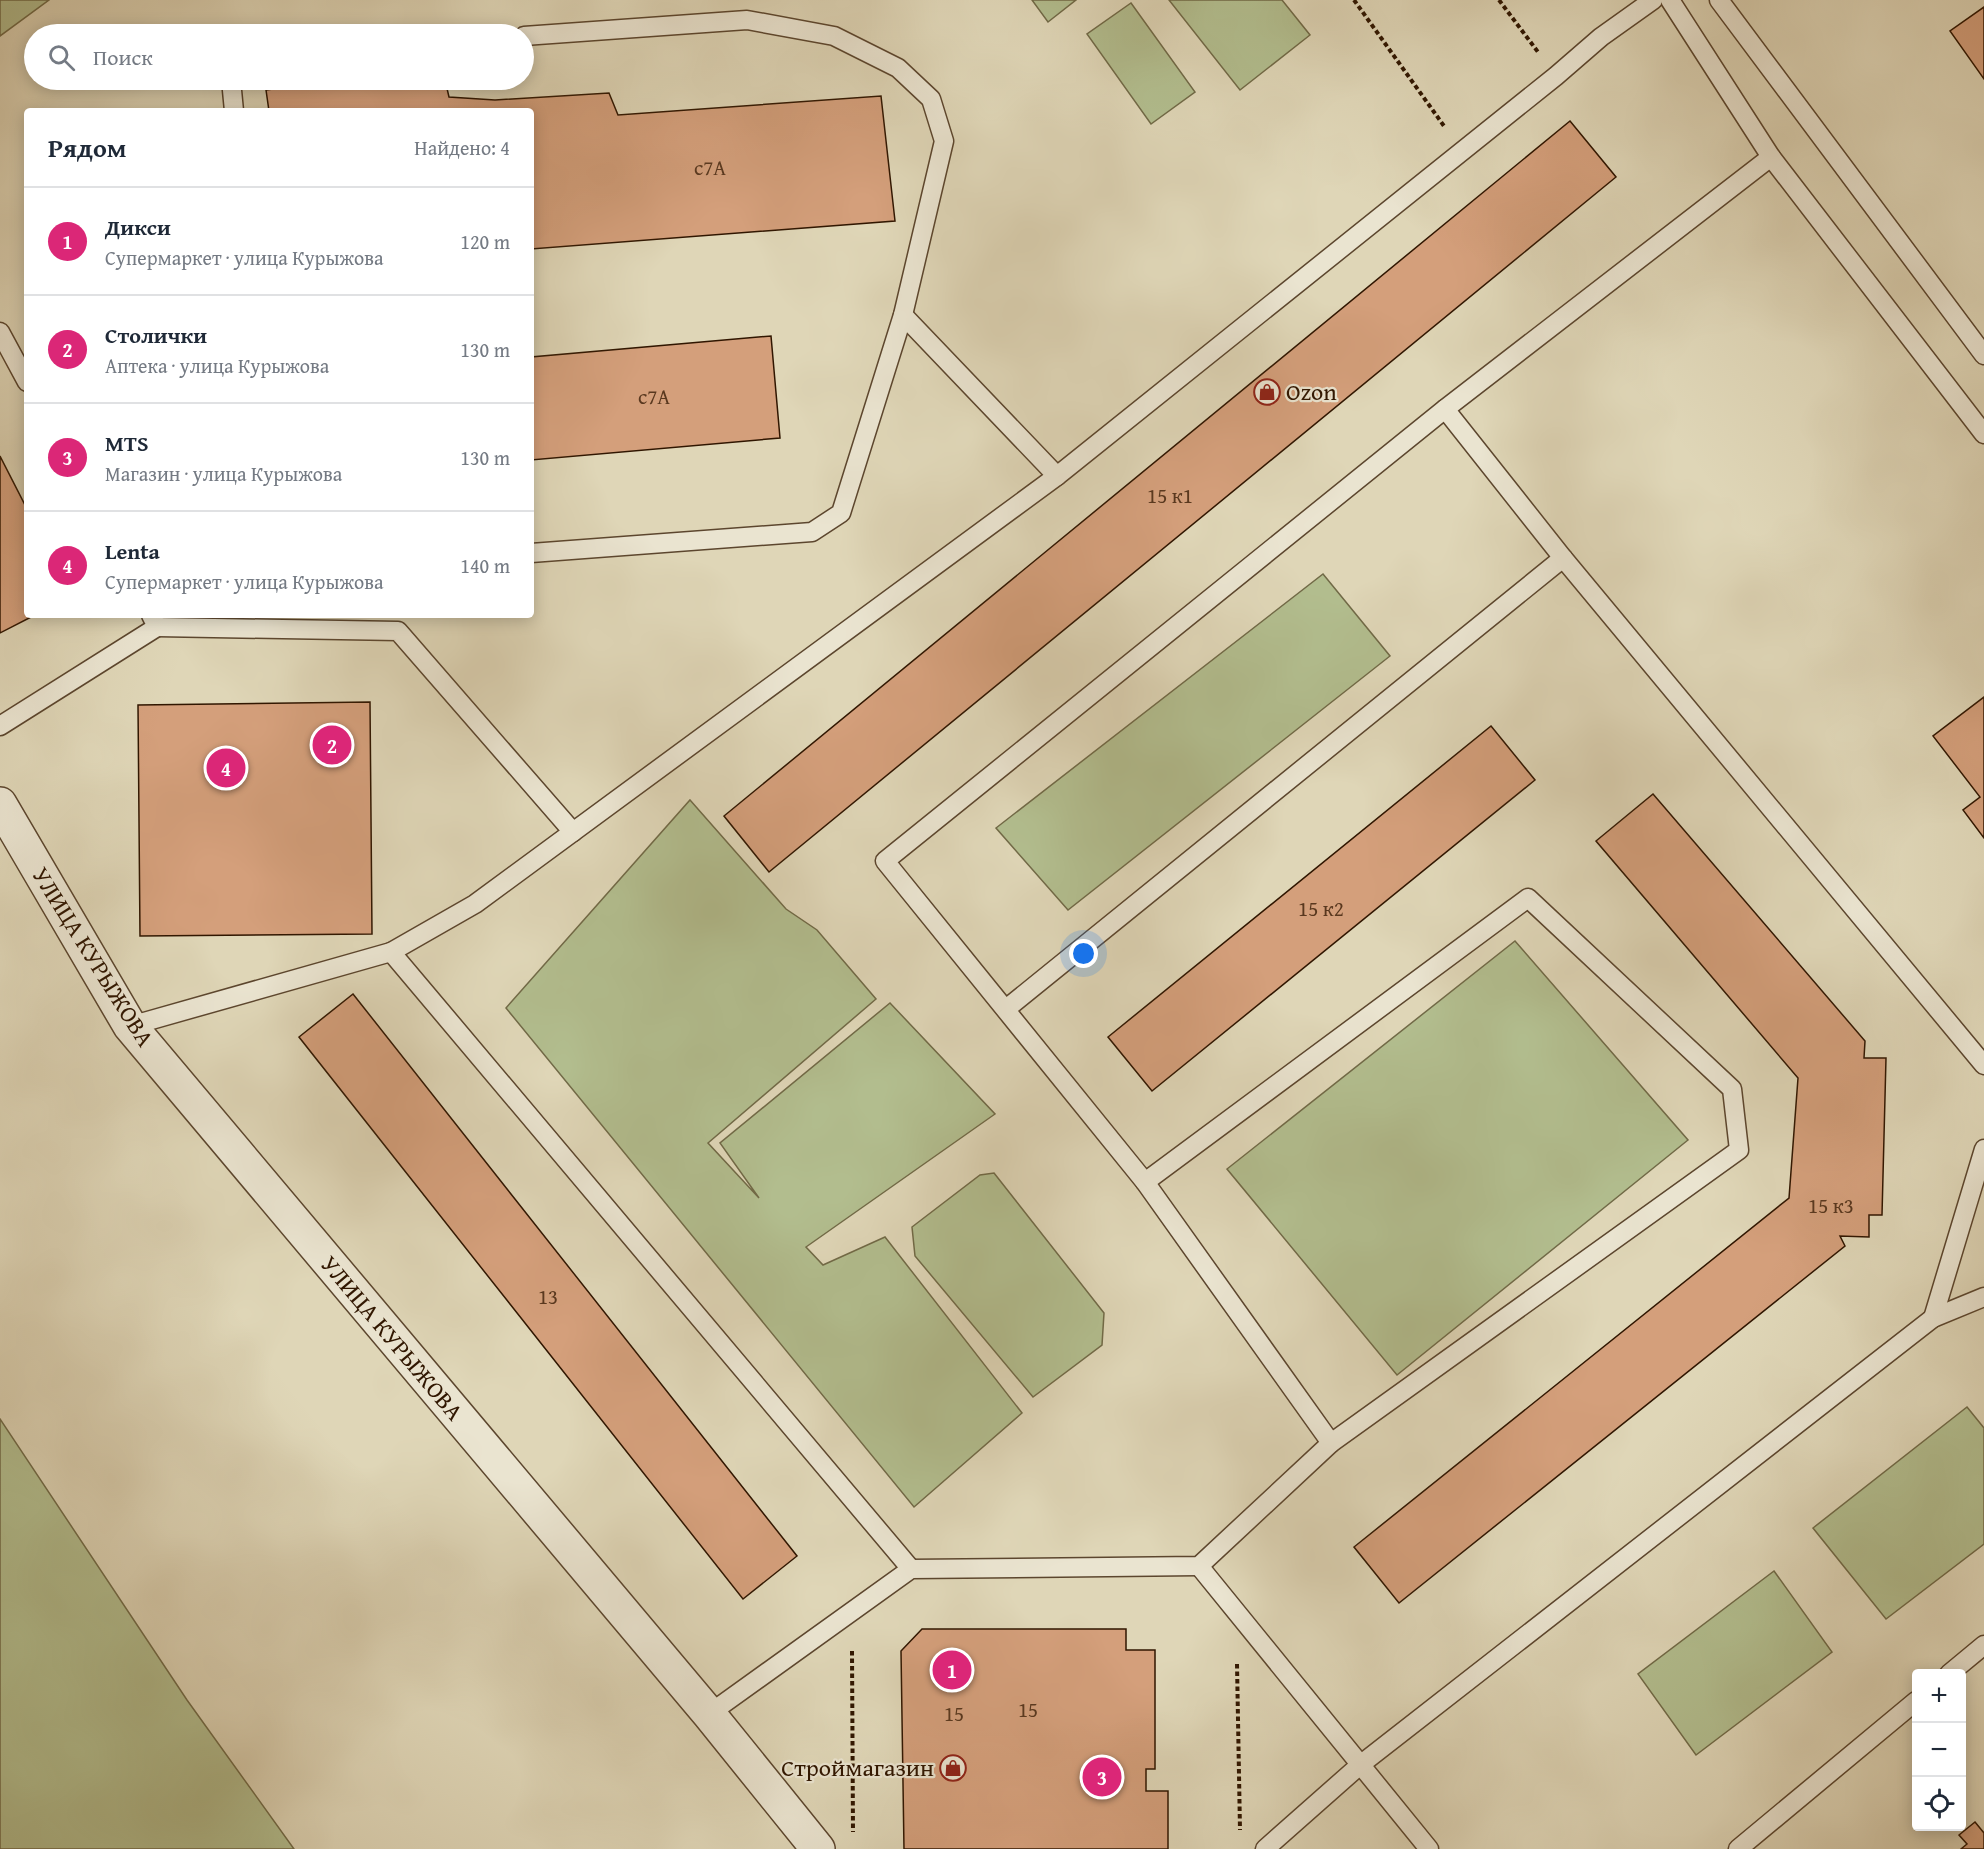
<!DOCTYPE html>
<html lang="ru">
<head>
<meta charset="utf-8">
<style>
	:root { --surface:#fff; --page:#f6f6f7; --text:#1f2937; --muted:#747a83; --line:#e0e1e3; --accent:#db2777 }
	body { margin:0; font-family:"Gentium Book Plus",serif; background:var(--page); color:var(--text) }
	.controls { position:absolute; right:18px; bottom:18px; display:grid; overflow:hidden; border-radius:6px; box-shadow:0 3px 15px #0003 }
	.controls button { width:54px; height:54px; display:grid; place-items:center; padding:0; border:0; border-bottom:2px solid var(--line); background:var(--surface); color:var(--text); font:30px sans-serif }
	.you { position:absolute; left:1084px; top:954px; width:21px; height:21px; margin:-15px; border:4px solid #fff; border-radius:50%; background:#1a73e8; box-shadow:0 0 0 9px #1a73e833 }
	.badge { display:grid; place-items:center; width:39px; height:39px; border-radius:50%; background:var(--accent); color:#fff; font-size:20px; font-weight:700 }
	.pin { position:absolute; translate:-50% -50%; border:3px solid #fff; box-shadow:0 2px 6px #0006 }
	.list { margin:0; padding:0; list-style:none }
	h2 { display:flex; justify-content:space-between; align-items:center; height:78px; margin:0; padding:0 24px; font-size:26px }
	h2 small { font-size:20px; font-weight:400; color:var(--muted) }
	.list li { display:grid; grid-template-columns:39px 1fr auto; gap:18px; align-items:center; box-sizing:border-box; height:108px; padding:0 24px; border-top:2px solid var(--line) }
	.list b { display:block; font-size:22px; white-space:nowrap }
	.list p { margin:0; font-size:20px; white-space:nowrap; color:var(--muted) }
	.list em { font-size:20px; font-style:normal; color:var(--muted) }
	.icon { flex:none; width:33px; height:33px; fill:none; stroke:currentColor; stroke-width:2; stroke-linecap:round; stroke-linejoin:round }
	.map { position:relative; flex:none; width:1984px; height:1849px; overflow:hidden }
	.search { position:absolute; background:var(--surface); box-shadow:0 3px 15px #0003; left:24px; top:24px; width:510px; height:66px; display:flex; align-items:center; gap:15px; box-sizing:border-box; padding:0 21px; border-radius:33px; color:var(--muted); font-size:22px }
	.panel { position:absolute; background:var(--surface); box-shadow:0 3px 15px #0003; left:24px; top:108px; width:510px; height:510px; border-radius:6px }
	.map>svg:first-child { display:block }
</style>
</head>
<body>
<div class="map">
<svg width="1984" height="1849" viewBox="0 0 1984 1849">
	<rect width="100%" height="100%" fill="#dfd6b7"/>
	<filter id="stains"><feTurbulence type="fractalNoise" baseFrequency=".00333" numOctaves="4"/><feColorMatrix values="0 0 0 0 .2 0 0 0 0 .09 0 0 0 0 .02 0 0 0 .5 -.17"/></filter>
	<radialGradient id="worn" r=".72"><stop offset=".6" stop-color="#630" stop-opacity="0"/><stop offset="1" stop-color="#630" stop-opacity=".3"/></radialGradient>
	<!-- green -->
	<g fill="#b2bd8e" stroke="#716a47" stroke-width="1.5">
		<polygon points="0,0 49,0 0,36"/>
		<polygon points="1032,0 1076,0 1048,22"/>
		<polygon points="1169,0 1282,0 1310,35 1240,90"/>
		<polygon points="1131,3 1195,92 1151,124 1087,34"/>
		<polygon points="1323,574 1390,656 1068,910 996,828"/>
		<polygon points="690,800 786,909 817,930 876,999 708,1143 759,1198 720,1143 890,1003 995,1114 806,1247 823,1265 885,1237 1022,1413 914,1507 506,1008"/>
		<polygon points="1515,941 1688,1140 1397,1375 1227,1169"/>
		<polygon points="994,1173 1104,1313 1102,1345 1033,1397 915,1256 912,1227 980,1175"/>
		<polygon points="1967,1407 1984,1428 1984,1544 1886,1619 1813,1528"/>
		<polygon points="0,1419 187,1700 294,1849 0,1849"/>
		<polygon points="1774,1571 1832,1652 1696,1755 1638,1674"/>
	</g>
	<!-- building -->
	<g fill="#d49f7b" stroke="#301600" stroke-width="1.5">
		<polygon points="1984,7 1984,79 1950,31"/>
		<polygon points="336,80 445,80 449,97 495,100 609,93 618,115 881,96 895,221 531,249 531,111 269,111 266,90"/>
		<polygon points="1570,121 1616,177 769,872 724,816"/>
		<polygon points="771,336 780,438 531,460 531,357"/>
		<polygon points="0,456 27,509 27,615 35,615 0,633"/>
		<polygon points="1984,697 1984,838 1963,810 1980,797 1933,736"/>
		<polygon points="370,702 372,934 140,936 138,705"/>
		<polygon points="1491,726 1535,780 1152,1091 1108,1037"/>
		<polygon points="1653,794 1865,1041 1864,1058 1886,1058 1882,1215 1869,1215 1869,1237 1840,1236 1845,1246 1399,1603 1354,1547 1789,1198 1798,1078 1596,841"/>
		<polygon points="353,994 797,1556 743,1599 299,1037"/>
		<polygon points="922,1629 1126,1629 1126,1650 1155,1650 1155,1769 1146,1769 1146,1791 1168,1791 1168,1849 904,1849 901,1651"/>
		<polygon points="1975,1822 1984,1833 1984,1849 1961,1849 1967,1844 1959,1835"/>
	</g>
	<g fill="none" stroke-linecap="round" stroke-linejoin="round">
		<!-- service casing -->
		<g stroke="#5c462e" stroke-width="21">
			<g id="service">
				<polyline points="1670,0 1771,157 1984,434"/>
				<polyline points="1719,0 1984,355"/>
				<polyline points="524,36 747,20 834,36 898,68 931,99 944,141 903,315 841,513 812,532 531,553"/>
				<polyline points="231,80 234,111"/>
				<polyline points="903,315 1057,476"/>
				<polyline points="0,332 27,382"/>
				<polyline points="1445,409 1563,558 1984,1065"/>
				<polyline points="157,627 398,631 573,832"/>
				<polyline points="0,726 157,627 151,615"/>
				<polyline points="391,952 911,1569"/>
				<polyline points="1006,1009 1563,558"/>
				<polyline points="130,1026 391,952 475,904 1057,476 1556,76 1601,37 1653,0"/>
				<polyline points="1933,1318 1984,1149"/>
				<polyline points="1331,1443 1145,1182 885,861 1445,409 1771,157"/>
				<polyline points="1199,1566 1429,1849"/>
				<polyline points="1949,1674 1984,1645"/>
				<polyline points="709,1714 911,1569 1199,1566 1331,1443 1739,1150 1732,1089 1528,898 1145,1182"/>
				<polyline points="1265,1849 1360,1765 1933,1318 1984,1297"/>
				<polyline points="1738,1849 1916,1701"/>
			</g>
		</g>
		<!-- minor casing -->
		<g stroke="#5c462e" stroke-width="36">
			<polyline id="minor" points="0,804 130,1026 709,1714 818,1849"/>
		</g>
		<!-- path -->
		<g stroke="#301600" stroke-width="4" stroke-dasharray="4.5 3" stroke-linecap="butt">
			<polyline points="1354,0 1444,126"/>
			<polyline points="1499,0 1538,52"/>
			<polyline points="852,1651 853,1832"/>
			<polyline points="1237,1664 1240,1830"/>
		</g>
		<!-- service -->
		<use href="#service" stroke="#eae4d0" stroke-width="18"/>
		<!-- minor -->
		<use href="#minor" stroke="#eae4d0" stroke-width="33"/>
	</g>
	<!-- icons -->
	<defs>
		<g id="shop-ring" transform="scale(1.35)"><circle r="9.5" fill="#eae4d0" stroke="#8f2418" stroke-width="1.5"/><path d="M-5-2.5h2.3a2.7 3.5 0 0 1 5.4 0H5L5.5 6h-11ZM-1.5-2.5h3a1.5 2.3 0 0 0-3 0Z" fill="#8f2418"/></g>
	</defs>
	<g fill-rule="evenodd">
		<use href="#shop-ring" x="1267" y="392"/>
		<use href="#shop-ring" x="953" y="1768"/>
	</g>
	<g text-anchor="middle" stroke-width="4.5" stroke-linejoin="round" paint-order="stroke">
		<!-- number labels -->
		<g font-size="21" fill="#59381f">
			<text x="710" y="175">с7А</text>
			<text x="654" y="404">с7А</text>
			<text x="1170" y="503">15 к1</text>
			<text x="1321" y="916">15 к2</text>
			<text x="1831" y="1213">15 к3</text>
			<text x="548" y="1304">13</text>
			<text x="1028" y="1717">15</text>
			<text x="954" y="1721">15</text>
		</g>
		<!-- poi labels -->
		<g font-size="24" fill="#301600" stroke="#eae4d0" text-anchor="start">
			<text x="1286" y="400">Ozon</text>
			<text x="934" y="1776" text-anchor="end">Строймагазин</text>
		</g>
		<!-- street labels -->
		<g font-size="24" fill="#301600" stroke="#eae4d0">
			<text transform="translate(93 957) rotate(58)" y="8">УЛИЦА КУРЫЖОВА</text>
			<text transform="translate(392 1338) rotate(50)" y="8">УЛИЦА КУРЫЖОВА</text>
		</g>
	</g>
	<rect width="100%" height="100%" filter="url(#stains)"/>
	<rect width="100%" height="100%" fill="url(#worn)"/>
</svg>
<div class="controls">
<button>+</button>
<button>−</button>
<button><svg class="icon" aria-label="locate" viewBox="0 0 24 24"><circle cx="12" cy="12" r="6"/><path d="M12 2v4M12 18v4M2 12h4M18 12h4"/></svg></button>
</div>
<div class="you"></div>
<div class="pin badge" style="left:952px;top:1670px">1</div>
<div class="pin badge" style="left:332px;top:745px">2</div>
<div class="pin badge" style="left:1102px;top:1777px">3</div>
<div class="pin badge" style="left:226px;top:768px">4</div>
<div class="search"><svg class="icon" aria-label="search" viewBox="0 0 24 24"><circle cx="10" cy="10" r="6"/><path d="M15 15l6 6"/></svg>Поиск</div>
<section class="panel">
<h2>Рядом<small>Найдено: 4</small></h2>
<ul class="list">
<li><span class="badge">1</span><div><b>Дикси</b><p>Супермаркет · улица Курыжова</p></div><em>120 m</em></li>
<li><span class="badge">2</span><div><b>Столички</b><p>Аптека · улица Курыжова</p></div><em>130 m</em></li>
<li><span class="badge">3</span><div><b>MTS</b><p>Магазин · улица Курыжова</p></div><em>130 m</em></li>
<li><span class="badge">4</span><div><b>Lenta</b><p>Супермаркет · улица Курыжова</p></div><em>140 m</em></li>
</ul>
</section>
</div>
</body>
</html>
